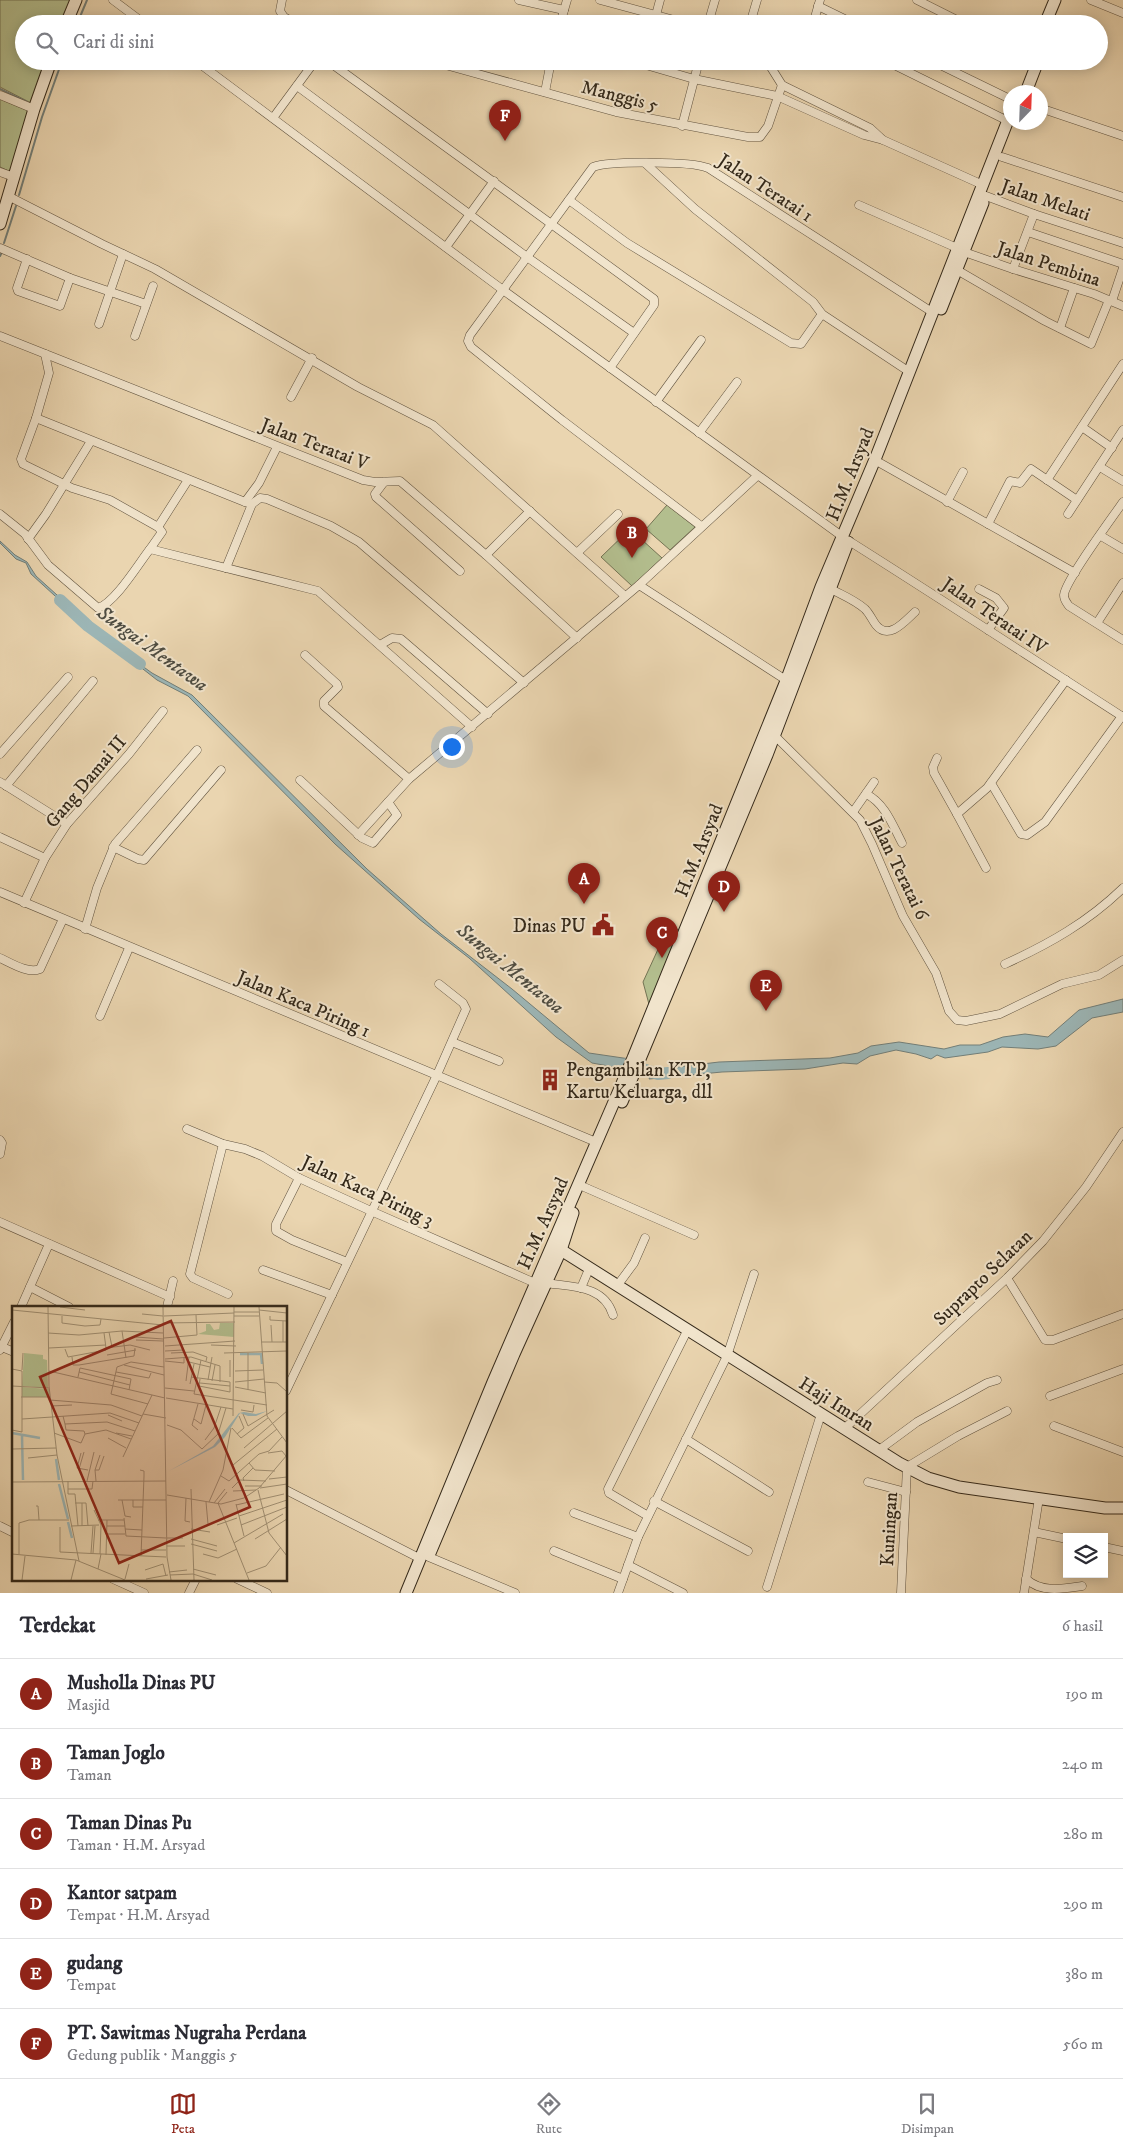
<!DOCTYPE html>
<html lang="id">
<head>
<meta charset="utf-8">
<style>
	:root { --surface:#fff; --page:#f2f2f3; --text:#2b2b33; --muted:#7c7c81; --line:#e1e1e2; --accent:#8f2418 }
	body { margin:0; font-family:"IM FELL DW Pica",serif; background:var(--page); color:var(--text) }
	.controls { position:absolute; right:15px; bottom:15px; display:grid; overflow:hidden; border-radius:0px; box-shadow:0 2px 12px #0003 }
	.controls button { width:45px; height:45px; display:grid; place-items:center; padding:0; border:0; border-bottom:1px solid var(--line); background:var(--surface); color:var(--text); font:25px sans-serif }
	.compass { position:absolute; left:1003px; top:85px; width:45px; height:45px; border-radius:50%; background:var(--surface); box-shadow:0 2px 12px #0003; rotate:23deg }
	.you { position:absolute; left:451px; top:746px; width:18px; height:18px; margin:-12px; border:4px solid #fff; border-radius:50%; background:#1a73e8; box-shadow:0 0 0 8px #1a73e833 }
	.badge { display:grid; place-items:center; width:32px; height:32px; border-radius:50%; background:var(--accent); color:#fff; font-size:16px; font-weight:700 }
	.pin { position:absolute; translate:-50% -41px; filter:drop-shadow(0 1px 2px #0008) }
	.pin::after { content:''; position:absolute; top:26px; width:18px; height:15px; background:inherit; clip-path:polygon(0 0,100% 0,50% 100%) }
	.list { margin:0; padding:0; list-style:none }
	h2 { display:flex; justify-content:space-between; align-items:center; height:65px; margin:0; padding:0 20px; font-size:21px }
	h2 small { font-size:16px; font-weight:400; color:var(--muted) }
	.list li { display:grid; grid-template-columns:32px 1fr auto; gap:15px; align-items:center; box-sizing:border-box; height:70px; padding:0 20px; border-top:1px solid var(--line) }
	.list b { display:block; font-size:19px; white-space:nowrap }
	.list p { margin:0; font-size:16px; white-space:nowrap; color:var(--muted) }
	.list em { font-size:16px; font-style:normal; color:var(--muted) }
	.icon { flex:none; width:28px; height:28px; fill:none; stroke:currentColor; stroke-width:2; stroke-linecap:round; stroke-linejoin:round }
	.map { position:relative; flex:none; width:1123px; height:1593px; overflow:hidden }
	.search { position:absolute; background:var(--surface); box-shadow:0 2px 12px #0003; left:15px; right:15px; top:15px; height:55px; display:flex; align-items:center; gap:12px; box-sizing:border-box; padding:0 18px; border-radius:28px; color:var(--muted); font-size:19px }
	.sheet { height:485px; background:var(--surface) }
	nav { display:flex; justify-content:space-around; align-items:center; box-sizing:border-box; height:70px; border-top:1px solid var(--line); background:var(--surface); font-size:14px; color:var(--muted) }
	nav a { display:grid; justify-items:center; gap:2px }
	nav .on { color:var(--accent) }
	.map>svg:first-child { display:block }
</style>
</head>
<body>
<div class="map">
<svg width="1123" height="1593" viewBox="0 0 1123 1593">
	<rect width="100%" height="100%" fill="#ead5b0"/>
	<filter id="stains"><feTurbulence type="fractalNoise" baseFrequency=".004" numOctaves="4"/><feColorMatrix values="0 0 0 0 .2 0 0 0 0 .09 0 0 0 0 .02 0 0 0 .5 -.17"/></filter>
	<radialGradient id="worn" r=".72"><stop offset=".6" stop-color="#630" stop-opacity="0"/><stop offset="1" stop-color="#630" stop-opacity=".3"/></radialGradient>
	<!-- green -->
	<g fill="#b3be8e" stroke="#747454">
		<polygon points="0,0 70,0 61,24 24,24 24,61 46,61 31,103 0,87"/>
		<polygon points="0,99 29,111 11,172 0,167"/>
		<polygon points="667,505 695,527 670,550 646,529"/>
		<polygon points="630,529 662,558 632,586 601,557"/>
		<polygon points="671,921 681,934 650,1008 643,982"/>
	</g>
	<!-- water -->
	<g fill="#9cb6b6" stroke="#727e78">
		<polygon points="0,541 15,555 27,562 36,576 109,642 152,673 192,695 367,869 441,934 512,989 589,1053 630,1059 625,1069 592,1063 556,1037 469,958 419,919 335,844 188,696 157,680 93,630 87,628 78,617 31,574 26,563 16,559 0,543"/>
		<polygon points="1123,999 1123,1012 1092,1018 1056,1046 1038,1049 1002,1047 988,1052 945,1058 937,1055 931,1059 916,1054 896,1050 870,1056 857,1064 843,1063 805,1069 722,1072 649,1079 653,1070 719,1062 830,1058 858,1053 871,1046 899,1042 944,1049 960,1045 980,1045 1003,1037 1025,1034 1048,1037 1079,1010"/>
	</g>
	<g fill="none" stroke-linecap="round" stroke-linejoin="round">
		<!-- stream -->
		<g stroke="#727e78" stroke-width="2">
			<polyline points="77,24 87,0"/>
			<polyline points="0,89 27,102"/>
			<polyline points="19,195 42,117 62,61"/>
			<polyline points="4,243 16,206"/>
			<polyline points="0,256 1,254"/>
		</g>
		<!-- river -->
		<g stroke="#9cb6b6" stroke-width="12">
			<polyline points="60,600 88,626 140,664"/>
			<polyline points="627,1064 658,1074 668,1073"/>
		</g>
		<!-- street casing -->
		<g stroke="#625440" stroke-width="9">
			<g id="street">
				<polyline points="113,0 145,24"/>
				<polyline points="282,0 280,11 284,17 296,24"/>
				<polyline points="519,0 564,10"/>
				<polyline points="600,0 689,24"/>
				<polyline points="917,0 965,24"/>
				<polyline points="1091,0 1123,13"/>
				<polyline points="818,6 855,24"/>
				<polyline points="656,15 660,0"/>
				<polyline points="560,24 567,0"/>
				<polyline points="708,24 715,0"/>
				<polyline points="750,24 757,0"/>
				<polyline points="813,24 820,0"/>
				<polyline points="196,61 503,290 843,537"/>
				<polyline points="328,61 654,299 654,305 610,368"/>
				<polyline points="431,61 616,112 748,137 760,137 768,126 782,85"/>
				<polyline points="632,61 694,79 777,96 864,135 883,140 983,185"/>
				<polyline points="767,61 782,85 870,128 883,140"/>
				<polyline points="886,61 1008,121"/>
				<polyline points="932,61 1010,99"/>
				<polyline points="297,86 527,257 634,333"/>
				<polyline points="545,92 551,61"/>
				<polyline points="0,95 34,109"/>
				<polyline points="1040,108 1123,136"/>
				<polyline points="273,118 315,61"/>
				<polyline points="682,126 699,61"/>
				<polyline points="1002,157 1123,197"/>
				<polyline points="646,164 695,209 813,302 822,314 908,371"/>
				<polyline points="0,172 14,177"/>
				<polyline points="8,196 102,244 155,269 358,387 433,425 625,596"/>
				<polyline points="986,196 1034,214 1123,243"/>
				<polyline points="569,200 627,243 791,343 801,344 822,314"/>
				<polyline points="859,205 957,248"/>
				<polyline points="1028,232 1123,264"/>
				<polyline points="446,247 494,181"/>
				<polyline points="0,248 70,278 146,304"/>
				<polyline points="964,252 1013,269 1094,294 1123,306"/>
				<polyline points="27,259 17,288 18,291 60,306 70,278"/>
				<polyline points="1013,269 1034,214"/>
				<polyline points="957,270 1045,321 1091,344 1109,300"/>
				<polyline points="1112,301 1123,268"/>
				<polyline points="99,324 123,254"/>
				<polyline points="1060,328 1074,288"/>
				<polyline points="0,336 363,480 375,482 400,481 486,555 577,638"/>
				<polyline points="135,336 153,286"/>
				<polyline points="45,354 49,373 36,418 245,502 252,504 260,498 267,499 331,526 359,542 524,683"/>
				<polyline points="291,397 312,358"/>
				<polyline points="656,402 701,340"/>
				<polyline points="36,418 21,459 23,464 72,488 110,500 158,527 162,532 150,549 318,591 472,727"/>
				<polyline points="1082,427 1112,448"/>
				<polyline points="699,433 737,382"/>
				<polyline points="880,463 1075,573"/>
				<polyline points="1100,467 1123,481"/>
				<polyline points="1047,480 1123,364"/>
				<polyline points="384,482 375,494 376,497 460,571"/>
				<polyline points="245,502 259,483 277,447"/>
				<polyline points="947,502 963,472"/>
				<path d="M1123 502C1112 518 1065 581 1064 595 1064 600 1066 602 1069 606L1123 640"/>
				<path d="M0 514 25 534 48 565 98 608C115 603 139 563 150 549"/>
				<polyline points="1068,514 1123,430"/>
				<polyline points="988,524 1010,481 1020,483 1031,469 1077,500"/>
				<path d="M701 526 562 420 471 347 468 341 470 335 593 167C610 161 691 161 708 168L932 312"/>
				<polyline points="158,527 188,480"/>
				<polyline points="1101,536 1123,549"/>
				<polyline points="28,539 46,514 91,441"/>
				<path d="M849 541C941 599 1031 658 1123 717"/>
				<polyline points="577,553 618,514"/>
				<polyline points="486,555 530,511"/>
				<polyline points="226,568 252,504"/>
				<polyline points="639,585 757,476"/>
				<path d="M831 589C842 595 855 600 865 609 870 614 872 620 876 625 889 641 905 621 915 612"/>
				<polyline points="979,589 996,598 1004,608 988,630"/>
				<polyline points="1097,623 1123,583"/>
				<polyline points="380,645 392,638 401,639 488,714"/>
				<polyline points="305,655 337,684 338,687 324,701 324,706 409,779"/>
				<polyline points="774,735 860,820 872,844 903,916 936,973 949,1011 957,1020 966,1021 1000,1014 1062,984 1099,975 1123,960"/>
				<polyline points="0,754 68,677"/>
				<polyline points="937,758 933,767 934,773 957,814"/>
				<polyline points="300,780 362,838 373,843 397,815 388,802"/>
				<polyline points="0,782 67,824"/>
				<polyline points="991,783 1021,834 1027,835 1045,822 1122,716"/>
				<polyline points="6,786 93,681"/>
				<path d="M866 794C885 803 893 826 902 843"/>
				<polyline points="853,812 874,782"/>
				<polyline points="358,835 409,779 639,585 789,682"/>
				<polyline points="0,837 45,858"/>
				<polyline points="113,847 138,859 144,860 221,770"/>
				<polyline points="986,868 957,814 987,788 1066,680"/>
				<polyline points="0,892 596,1142"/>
				<polyline points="24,903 45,858 67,824 129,754 163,711"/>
				<polyline points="85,929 97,888 115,844 197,750"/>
				<path d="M0 958C11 963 28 974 40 969L63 919"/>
				<path d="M1005 964C1049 944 1088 922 1123 888"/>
				<polyline points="100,1016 129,948"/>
				<polyline points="452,1042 499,1061"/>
				<polyline points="187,1129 223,1144 245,1149 262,1156 299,1178 371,1211 535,1283"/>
				<polyline points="0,1140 2,1143 0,1154"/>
				<polyline points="223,1144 190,1274 193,1278 228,1294"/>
				<polyline points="299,1178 276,1224 276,1231 292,1240 347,1262"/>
				<polyline points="584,1187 694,1235"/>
				<polyline points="0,1222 170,1297"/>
				<polyline points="263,1270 332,1295"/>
				<polyline points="1007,1278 1045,1340 1053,1340 1123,1314"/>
				<path d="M546 1283C572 1287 604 1285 613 1315"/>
				<polyline points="617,1286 634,1263 645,1238"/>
				<polyline points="30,1287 69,1307"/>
				<polyline points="581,1288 589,1269"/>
				<polyline points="21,1307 49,1244"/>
				<polyline points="167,1307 173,1281"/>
				<polyline points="2,1347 14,1352"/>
				<polyline points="0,1350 14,1322"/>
				<polyline points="286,1391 436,1077 466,1009 463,1003 439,984"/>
				<polyline points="1050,1396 1123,1369"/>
				<polyline points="1054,1426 1123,1452"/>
				<polyline points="844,1429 1007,1278 1043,1241 1086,1187 1123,1132"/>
				<polyline points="686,1439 769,1492"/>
				<polyline points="879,1450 917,1422 987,1383 997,1380"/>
				<polyline points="868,1482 906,1492"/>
				<polyline points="286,1490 421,1559"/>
				<polyline points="654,1501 748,1551"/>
				<polyline points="574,1513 638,1537"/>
				<polyline points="648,1516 609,1493 608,1489 687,1331"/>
				<polyline points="0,1526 14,1533"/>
				<polyline points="1034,1532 1067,1539"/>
				<polyline points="1104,1547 1123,1551"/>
				<polyline points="554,1551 623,1579"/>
				<polyline points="429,1557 515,1593"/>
				<polyline points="628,1565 683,1593"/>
				<polyline points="113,1579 144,1593"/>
				<polyline points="237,1579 267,1593"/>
				<path d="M1026 1579C1042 1593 1062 1589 1082 1586"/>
				<polyline points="767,1587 821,1414"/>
				<polyline points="189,1593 196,1579"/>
				<polyline points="618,1593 638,1537 727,1356 754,1274"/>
				<polyline points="901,1593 907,1467 958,1436 1007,1411"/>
				<polyline points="1024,1593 1039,1498"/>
			</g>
		</g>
		<!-- secondary casing -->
		<g stroke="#34291a" stroke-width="13">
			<g id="secondary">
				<polyline points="66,24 76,0"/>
				<polyline points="1045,24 1055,0"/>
				<polyline points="1026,92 1038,61"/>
				<polyline points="0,224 34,109 51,61"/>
				<polyline points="941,309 983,203"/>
				<polyline points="622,1102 767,755 848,542"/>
				<polyline points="561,1250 899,1463 928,1478 959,1487 1105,1508 1123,1508"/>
				<polyline points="430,1553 514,1354 561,1250 573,1213"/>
				<polyline points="406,1593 493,1382 633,1058 786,681 821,587 876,457 1010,115"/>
			</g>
		</g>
		<!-- street -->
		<use href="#street" stroke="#f1e4cc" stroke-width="8"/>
		<!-- secondary -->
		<use href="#secondary" stroke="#f1e4cc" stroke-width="11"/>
	</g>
	<!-- icons -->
	<defs>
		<g id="civic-bare" transform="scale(1.725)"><path d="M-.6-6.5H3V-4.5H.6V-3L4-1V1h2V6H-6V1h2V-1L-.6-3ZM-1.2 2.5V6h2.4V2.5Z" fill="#8f2418" stroke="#f1e4cc" stroke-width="2.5" paint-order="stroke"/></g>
		<g id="building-bare" transform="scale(1.725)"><path d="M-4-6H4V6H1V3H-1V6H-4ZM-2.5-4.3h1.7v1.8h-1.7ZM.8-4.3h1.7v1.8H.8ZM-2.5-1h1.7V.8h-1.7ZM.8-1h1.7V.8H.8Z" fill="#8f2418" stroke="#f1e4cc" stroke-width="2.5" paint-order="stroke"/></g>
	</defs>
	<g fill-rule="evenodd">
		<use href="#civic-bare" x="603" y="925"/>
		<use href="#building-bare" x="550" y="1080"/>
	</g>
	<g text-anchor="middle" stroke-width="4" stroke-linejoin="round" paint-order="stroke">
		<!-- street labels -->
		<g font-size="19" fill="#34291a" stroke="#f1e4cc">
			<text transform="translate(620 95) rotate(14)" y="7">Manggis 5</text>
			<text transform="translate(766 187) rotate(33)" y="7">Jalan Teratai 1</text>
			<text transform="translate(1046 199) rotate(19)" y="7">Jalan Melati</text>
			<text transform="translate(1049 263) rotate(18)" y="7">Jalan Pembina</text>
			<text transform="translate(315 443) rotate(21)" y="7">Jalan Teratai V</text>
			<text transform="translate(849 474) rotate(-68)" y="7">H.M. Arsyad</text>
			<text transform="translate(995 615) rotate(34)" y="7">Jalan Teratai IV</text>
			<text transform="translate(85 781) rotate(-50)" y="7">Gang Damai II</text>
			<text transform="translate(698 850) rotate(-68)" y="7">H.M. Arsyad</text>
			<text transform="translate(900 868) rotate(64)" y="7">Jalan Teratai 6</text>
			<text transform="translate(304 1003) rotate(23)" y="7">Jalan Kaca Piring 1</text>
			<text transform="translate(368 1190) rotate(25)" y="7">Jalan Kaca Piring 3</text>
			<text transform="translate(542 1223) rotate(-66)" y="7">H.M. Arsyad</text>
			<text transform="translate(982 1277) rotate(-44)" y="7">Suprapto Selatan</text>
			<text transform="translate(837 1403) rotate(32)" y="7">Haji Imran</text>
			<text transform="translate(888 1529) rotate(-87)" y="7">Kuningan</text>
		</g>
		<!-- poi labels -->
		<g font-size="19" fill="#34291a" stroke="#f1e4cc" text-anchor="end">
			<text x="586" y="932">Dinas PU</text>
			<text x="566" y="1076" text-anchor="start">Pengambilan KTP,<tspan x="566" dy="22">Kartu Keluarga, dll</tspan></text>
		</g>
		<!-- water labels -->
		<g font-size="20" font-style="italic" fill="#4e4c41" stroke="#f1e4cc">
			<text transform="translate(153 648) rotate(36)" y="7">Sungai Mentawa</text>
			<text transform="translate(511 968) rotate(39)" y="7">Sungai Mentawa</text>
		</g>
	</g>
	<!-- overview -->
	<g transform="translate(12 1306)">
		<rect width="275" height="275" fill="#ead5b0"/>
		<path d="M208 17H222V31L186 28 194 25V18H198L202 24 207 23ZM12 47 31 49V53L35 54 36 82 10 80ZM10 81 37 83 38 91H10Z" fill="#b3be8e"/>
		<path d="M255 105 244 110H236L228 107 213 131 203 141 157 165 201 140 227 107 232 106 244 108Z" fill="#9cb6b6"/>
		<path fill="none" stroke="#9cb6b6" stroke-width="2.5" d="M228 48H249L250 58M0 127 28 132M10 130 11 174M44 153 47 174M47 178 56 213M56 216 60 232"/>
		<path fill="none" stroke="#a19074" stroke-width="1" d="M36 1 37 80 45 149 67 255M48 1 73 4M151 1 155 251 159 274M247 1 255 110 275 137M0 4 151 19M247 4 275 7M222 6H247M130 8 151 10M50 10V17L73 20 88 19 89 13M152 10 222 7M222 10H247M258 10V14L275 15M271 15V36M151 17 223 16M259 19 260 36M110 25 114 52M97 26 100 41M36 27 67 29 110 25 151 27M92 27 94 42 118 39 138 44M124 31 151 33M152 32 185 29 184 9M124 34 151 35M249 36H275M199 39 224 40M153 40 223 35M37 42 94 39M53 43 56 51 94 44M153 45 171 44M159 47 181 46 195 51 194 55M212 47 275 45M95 49 124 44M60 51 61 59H67L122 50 123 42M153 53 179 51 208 60V76M189 54 182 88 255 99M153 55 172 57V51M177 56 198 61M112 59 152 69M0 63 10 65V126L0 124M10 64 11 47M37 65 153 92M223 65 251 64M67 66 118 79M104 66 137 72 139 67M66 71 68 62 119 73 117 84M179 71 218 76M218 71V54M188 73 187 80 218 86V76M196 74 200 51M174 75 177 51M200 75 203 59M223 76 252 73M252 76 265 77 274 85M188 77 218 80M178 78 182 58M0 80 37 82M223 81 254 87M153 82 182 85M236 84V47M9 91H38M154 92 221 103M38 94 99 99 130 110M136 98 99 88 105 61 119 56 152 61M39 100 60 99M229 104 241 106 242 99M131 108 140 89M231 108 236 120 262 104M96 109 110 115M51 110 53 118 95 116 123 125M221 110 222 1M40 111 98 107 127 117M10 113 40 111M182 113 189 118 194 99M53 118 54 124 72 125 73 128 94 124 119 133M155 119 169 124 190 143 206 128 214 102M220 122 229 132 256 112M186 124 180 119 186 98M42 127 69 137 73 128M104 127 120 130M225 128 232 122 227 110M96 132 114 142M193 134 202 122 209 101M232 142 275 105M0 143 44 142M69 147 65 162 76 164M256 147 270 145 274 150M111 151 131 108 154 112M16 152 45 149M237 157 243 164 263 165M221 159 265 123M67 163 72 146M83 164H87L92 150M128 164 132 165V170L129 250M209 170 217 175 247 148 257 145 270 131M257 173 275 171M56 175V183H80L81 175M75 175 82 146M84 175 83 164 88 149M232 175 231 172 241 162M0 176 154 175M233 180H250M220 182 228 174 254 175M248 182 275 178M56 183V188H63L66 220M179 183 182 274M246 184 257 227 275 250M221 185 244 184M215 186 206 197 237 274M155 189 209 198 232 192 247 182 275 149M174 192 173 215 178 216M106 194H154M110 194 113 210 119 211M121 194V201H131M194 196 196 218M197 196 211 164 219 122M63 197H74L76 220M70 197V220M202 197 213 183M224 198 232 230M224 199 272 188M24 200H26L27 214M82 204 89 219 88 248M227 210 275 194M112 212 114 230 154 232M86 214H112M205 219 225 212M229 219 275 201M59 220 87 219M95 220H113M48 221V246L154 251M113 223 130 224M179 223 198 226M95 228H113M155 232H171M179 233 205 240M243 233 275 213M222 237 271 208M179 238 205 245M155 240H173M129 244H154M79 247 81 220M81 247 83 220M0 248 64 254 113 274M7 248V217L17 214H57M191 248 206 252 225 243M94 249 95 214M86 263 89 248M181 263 204 269M133 264 151 258 154 270M157 266 175 264M235 267 254 260 269 241M181 268 200 274M158 269 181 268M113 273 117 258M134 273 156 269M10 274 13 250M59 274 64 254"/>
		<path fill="#8f2418" fill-opacity="0.15" stroke="#8f2418" stroke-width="2.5" d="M159 15 238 201 107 257 28 71Z"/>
		<rect width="275" height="275" fill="none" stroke="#34291a" stroke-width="2.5"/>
	</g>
	<rect width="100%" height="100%" filter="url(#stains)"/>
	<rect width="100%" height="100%" fill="url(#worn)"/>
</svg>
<div class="controls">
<button><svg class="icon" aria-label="layers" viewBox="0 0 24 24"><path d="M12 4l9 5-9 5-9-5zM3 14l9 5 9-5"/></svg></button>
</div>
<svg class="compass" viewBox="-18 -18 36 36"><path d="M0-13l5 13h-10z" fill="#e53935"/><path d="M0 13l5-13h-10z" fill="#7c7c81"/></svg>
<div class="you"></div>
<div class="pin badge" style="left:584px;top:904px">A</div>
<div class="pin badge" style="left:632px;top:558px">B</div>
<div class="pin badge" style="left:662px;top:958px">C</div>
<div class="pin badge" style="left:724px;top:912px">D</div>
<div class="pin badge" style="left:766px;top:1011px">E</div>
<div class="pin badge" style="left:505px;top:141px">F</div>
<div class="search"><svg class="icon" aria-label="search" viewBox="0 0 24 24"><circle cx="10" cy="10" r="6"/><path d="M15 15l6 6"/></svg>Cari di sini</div>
</div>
<section class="sheet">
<h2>Terdekat<small>6 hasil</small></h2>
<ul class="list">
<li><span class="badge">A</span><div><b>Musholla Dinas PU</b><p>Masjid</p></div><em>190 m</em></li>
<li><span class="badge">B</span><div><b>Taman Joglo</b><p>Taman</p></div><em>240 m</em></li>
<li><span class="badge">C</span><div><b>Taman Dinas Pu</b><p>Taman · H.M. Arsyad</p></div><em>280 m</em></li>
<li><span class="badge">D</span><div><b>Kantor satpam</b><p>Tempat · H.M. Arsyad</p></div><em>290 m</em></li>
<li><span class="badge">E</span><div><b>gudang</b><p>Tempat</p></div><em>380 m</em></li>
<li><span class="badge">F</span><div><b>PT. Sawitmas Nugraha Perdana</b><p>Gedung publik · Manggis 5</p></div><em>560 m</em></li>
</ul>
</section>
<nav>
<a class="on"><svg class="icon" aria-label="map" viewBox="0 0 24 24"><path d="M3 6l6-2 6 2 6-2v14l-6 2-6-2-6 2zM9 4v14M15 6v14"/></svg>Peta</a>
<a><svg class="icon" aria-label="directions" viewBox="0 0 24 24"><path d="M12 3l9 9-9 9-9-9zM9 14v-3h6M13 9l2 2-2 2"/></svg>Rute</a>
<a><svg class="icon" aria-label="saved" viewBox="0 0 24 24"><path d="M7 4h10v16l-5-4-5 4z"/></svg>Disimpan</a>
</nav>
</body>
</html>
